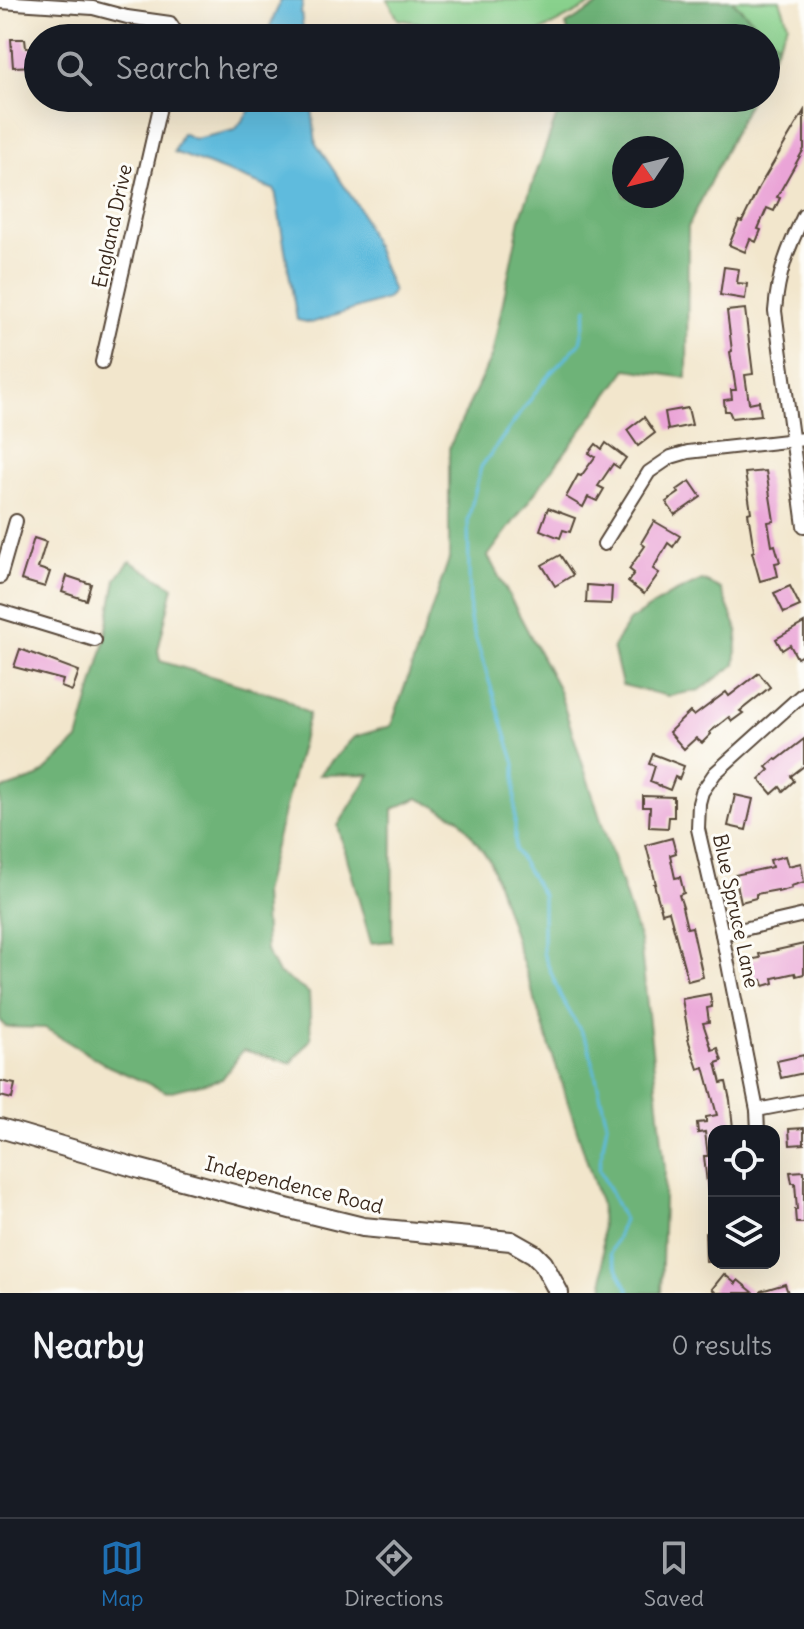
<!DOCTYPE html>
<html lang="en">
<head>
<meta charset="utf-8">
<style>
	:root { --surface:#171b24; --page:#242831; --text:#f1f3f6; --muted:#9ea1a6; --line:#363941; --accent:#1f6fb2 }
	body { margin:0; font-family:Delius,sans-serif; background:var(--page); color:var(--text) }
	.controls { position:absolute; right:24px; bottom:24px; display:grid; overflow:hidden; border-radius:16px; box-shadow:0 8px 32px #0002 }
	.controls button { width:72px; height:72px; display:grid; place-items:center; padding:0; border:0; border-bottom:2px solid var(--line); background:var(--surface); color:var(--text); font:40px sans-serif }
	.compass { position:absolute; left:612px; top:136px; width:72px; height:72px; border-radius:50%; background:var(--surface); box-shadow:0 8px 32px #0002; rotate:235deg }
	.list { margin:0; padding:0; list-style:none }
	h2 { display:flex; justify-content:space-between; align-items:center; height:104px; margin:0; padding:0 32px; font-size:34px }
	h2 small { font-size:26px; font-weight:400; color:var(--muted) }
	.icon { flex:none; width:44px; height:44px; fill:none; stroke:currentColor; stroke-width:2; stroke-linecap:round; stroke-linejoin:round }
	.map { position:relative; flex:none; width:804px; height:1293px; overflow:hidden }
	.search { position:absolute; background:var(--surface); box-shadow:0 8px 32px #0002; left:24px; right:24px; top:24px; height:88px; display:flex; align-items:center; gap:20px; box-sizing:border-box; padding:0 28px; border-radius:44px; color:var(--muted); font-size:30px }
	.sheet { height:224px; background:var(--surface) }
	nav { display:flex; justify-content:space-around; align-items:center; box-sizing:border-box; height:112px; border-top:2px solid var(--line); background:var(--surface); font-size:22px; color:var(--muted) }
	nav a { display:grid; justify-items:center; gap:4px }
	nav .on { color:var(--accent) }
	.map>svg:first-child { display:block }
</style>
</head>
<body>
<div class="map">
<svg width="804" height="1293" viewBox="0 0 804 1293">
	<rect width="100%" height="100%" fill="#fdfcf7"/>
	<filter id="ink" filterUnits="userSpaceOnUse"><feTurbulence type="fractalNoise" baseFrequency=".0125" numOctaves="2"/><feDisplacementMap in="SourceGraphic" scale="16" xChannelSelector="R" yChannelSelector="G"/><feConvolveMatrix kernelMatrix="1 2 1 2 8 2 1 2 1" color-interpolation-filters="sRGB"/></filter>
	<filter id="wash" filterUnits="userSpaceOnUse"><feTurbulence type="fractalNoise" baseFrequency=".006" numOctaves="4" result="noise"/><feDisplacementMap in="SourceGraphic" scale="32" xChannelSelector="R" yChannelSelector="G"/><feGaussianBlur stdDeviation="1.8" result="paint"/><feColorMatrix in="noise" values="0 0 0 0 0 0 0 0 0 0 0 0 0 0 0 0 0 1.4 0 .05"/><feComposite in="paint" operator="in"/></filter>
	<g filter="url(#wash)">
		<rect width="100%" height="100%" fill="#f2e6cc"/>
		<!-- green -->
		<g fill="#89d18d" stroke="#627e56" stroke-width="2">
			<polygon points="388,0 600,0 528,38 500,38 398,19"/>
			<polygon points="731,0 780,0 788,24 778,44"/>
		</g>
		<!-- forest -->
		<g fill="#6eb378" stroke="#546e4b" stroke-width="2" fill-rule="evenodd">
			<polygon points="607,0 731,0 778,44 766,68 766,38 570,38 566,25"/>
			<path d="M563 98H751L688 227 687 378 627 369 488 556 558 688 640 941 665 1168 661 1293H604L601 1205 490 861 459 818 418 798 393 809 392 941 371 943 338 826 370 774 319 775 354 737 391 726 449 559V448L492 355 520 219ZM672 148V196H624V148Z"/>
			<polygon points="130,561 173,587 158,650 160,661 284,698 309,714 263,893 266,951 277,972 309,993 311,1039 291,1063 243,1050 222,1079 167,1092 108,1066 45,1028 6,1027 0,1021 0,790 38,777 78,740 104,645 116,579"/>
			<polygon points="702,580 721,589 738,632 735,665 700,690 668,696 622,685 613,647 629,621 668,596"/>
		</g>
		<!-- water -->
		<g fill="#5fbbdd" stroke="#4d727e" stroke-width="2">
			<polygon points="281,0 303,0 301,12 304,38 265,38"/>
			<polygon points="259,98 311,98 316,144 359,208 393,291 387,299 311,323 297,320 275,190 174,152 182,133 195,139 235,130"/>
		</g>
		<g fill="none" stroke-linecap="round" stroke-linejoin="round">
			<!-- stream -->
			<polyline stroke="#5fbbdd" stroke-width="3" points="587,308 580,343 547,377 481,467 468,520 470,620 515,764 515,850 543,896 543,953 561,997 588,1044 607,1123 599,1169 624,1220 610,1254 630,1293"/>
		</g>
		<g id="blocks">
			<!-- building -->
			<g fill="#eaa4d7">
				<polygon points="11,39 25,39 26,48 38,48 38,66 13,67"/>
				<polygon points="804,111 804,149 777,197 780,198 774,211 767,208 758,229 761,230 756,242 750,239 745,252 729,245 739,221 742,222 759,187"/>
				<polygon points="724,267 739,269 737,283 747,284 745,299 720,295"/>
				<polygon points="745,309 753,374 745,375 749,403 759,401 761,415 732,418 729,411 725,411 724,400 732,399 731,390 736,390 730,352 732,351 727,311"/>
				<polygon points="688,408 692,425 668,430 665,412"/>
				<polygon points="644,417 655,433 638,446 627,430"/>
				<polygon points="606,443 626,458 619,468 613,464 598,486 604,489 597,501 588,497 583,507 566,497 578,475 581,476 595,457 589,453 596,444 602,449"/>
				<polygon points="766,471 774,521 768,522 772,546 775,545 780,562 775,563 778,576 760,581 752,552 754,551 748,513 751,512 745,473"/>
				<polygon points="690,481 701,497 675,515 666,502 679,493 677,490"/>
				<polygon points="548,508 575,518 570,532 563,530 560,538 540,530"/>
				<polygon points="654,521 680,536 673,547 668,543 653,569 659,573 644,594 628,582 634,573 629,569 645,546 641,543"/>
				<polygon points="34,538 46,542 38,568 50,572 45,587 21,580"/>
				<polygon points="560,555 573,575 555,586 542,565"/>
				<polygon points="67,576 91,584 86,600 62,592"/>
				<polygon points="587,585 612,587 611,604 586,603"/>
				<polygon points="790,586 800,606 784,613 774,593"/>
				<polygon points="804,623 804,654 797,658 790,645 782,650 776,639"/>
				<polygon points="20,649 79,671 72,691 61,687 63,680 14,667"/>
				<polygon points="759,673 770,687 740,711 743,713 732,721 729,717 710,732 711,734 702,743 696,738 684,749 669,732 690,712 694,716 726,692 729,696"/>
				<polygon points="804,739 804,766 791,776 794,781 783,791 780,787 772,794 759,779 769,770 766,767 775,759 777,760"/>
				<polygon points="653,754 684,766 679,779 675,777 670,790 650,782 655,766 649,764"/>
				<polygon points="735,795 753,799 746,830 728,826"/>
				<polygon points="643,796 674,797 674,817 669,817 668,828 649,827 650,807 643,807"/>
				<polygon points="672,838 676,853 670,855 675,878 680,877 684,893 679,895 683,907 682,907 687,928 692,927 703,977 688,981 669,911 662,913 654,884 656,884 646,845"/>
				<polygon points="785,856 788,866 801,863 804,882 791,886 792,888 778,892 778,890 756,894 756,898 741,902 735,875 772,867 770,860"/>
				<polygon points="804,944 804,974 796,976 795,973 773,978 774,983 764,986 762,980 753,982 748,960 760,958 759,954"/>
				<polygon points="710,994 712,1007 707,1008 709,1022 703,1023 712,1050 718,1048 722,1061 716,1063 721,1083 726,1082 730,1100 733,1128 726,1129 726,1131 714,1131 714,1193 708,1193 704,1156 708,1156 705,1132 698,1133 697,1123 706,1122 706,1117 717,1115 704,1067 698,1069 688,1039 689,1038 682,999"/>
				<polygon points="804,1055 804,1073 781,1078 777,1061"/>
				<polygon points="0,1081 15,1084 12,1099 0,1096"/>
				<polygon points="804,1128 804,1144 790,1145 789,1129"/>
				<polygon points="804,1171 804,1223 796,1223 795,1210 797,1210 795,1183 792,1183 790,1172"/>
				<polygon points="714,1232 714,1262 706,1262 705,1233"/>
				<polygon points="724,1274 736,1284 738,1280 754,1293 716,1293 712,1289"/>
				<polygon points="785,1284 788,1293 761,1293 761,1291"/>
			</g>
		</g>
	</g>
	<g filter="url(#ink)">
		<use href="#blocks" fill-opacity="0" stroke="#564638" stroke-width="2"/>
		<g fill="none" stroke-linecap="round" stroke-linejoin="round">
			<!-- street casing -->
			<g stroke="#564638" stroke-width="16">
				<g id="street">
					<polyline points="0,2 93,8 127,17 170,23 174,29 175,38"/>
					<path d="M804 215C788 248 778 273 775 311L804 526"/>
					<polyline points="102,362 162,98"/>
					<polyline points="604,544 649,472 671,457 688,452 804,439"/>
					<polyline points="0,577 16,521"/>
					<polyline points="0,611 95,640"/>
					<polyline points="722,934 804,915"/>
					<polyline points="757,1110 804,1101"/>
					<polyline points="758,1131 757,1110 722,934 698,829 699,803 702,792 715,773 804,693"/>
				</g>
			</g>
			<!-- secondary casing -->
			<g stroke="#564638" stroke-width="22">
				<polyline id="secondary" points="0,1128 140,1169 294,1210 363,1227 511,1241 534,1254 543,1263 559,1293"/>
			</g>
			<!-- street -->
			<use href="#street" stroke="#fff" stroke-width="12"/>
			<!-- secondary -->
			<use href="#secondary" stroke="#fff" stroke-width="18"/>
		</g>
	</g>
	<g text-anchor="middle" stroke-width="6" stroke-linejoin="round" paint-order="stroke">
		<!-- street labels -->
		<g font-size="20" fill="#3b2a1e" stroke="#fdfcf7">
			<text transform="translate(112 226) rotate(-78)" y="7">England Drive</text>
			<text transform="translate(736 911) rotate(78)" y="7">Blue Spruce Lane</text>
			<text transform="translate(294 1185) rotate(14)" y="7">Independence Road</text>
		</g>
	</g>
</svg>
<div class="controls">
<button><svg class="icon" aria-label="locate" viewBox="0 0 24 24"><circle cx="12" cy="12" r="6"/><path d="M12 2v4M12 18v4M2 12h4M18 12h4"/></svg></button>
<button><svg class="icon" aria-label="layers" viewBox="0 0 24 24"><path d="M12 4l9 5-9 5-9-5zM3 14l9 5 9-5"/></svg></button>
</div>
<svg class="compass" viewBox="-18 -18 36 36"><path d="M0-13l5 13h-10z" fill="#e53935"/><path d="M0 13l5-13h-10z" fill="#9ea1a6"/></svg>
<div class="search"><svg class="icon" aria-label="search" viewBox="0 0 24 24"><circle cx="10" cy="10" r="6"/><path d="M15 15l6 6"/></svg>Search here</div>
</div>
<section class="sheet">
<h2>Nearby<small>0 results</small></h2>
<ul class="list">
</ul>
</section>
<nav>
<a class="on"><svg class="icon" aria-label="map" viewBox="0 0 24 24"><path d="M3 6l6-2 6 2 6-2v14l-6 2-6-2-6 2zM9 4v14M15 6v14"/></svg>Map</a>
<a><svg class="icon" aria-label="directions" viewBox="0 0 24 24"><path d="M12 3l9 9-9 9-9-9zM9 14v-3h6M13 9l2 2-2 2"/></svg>Directions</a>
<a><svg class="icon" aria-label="saved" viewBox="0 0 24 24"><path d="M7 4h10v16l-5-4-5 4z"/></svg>Saved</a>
</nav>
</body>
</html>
